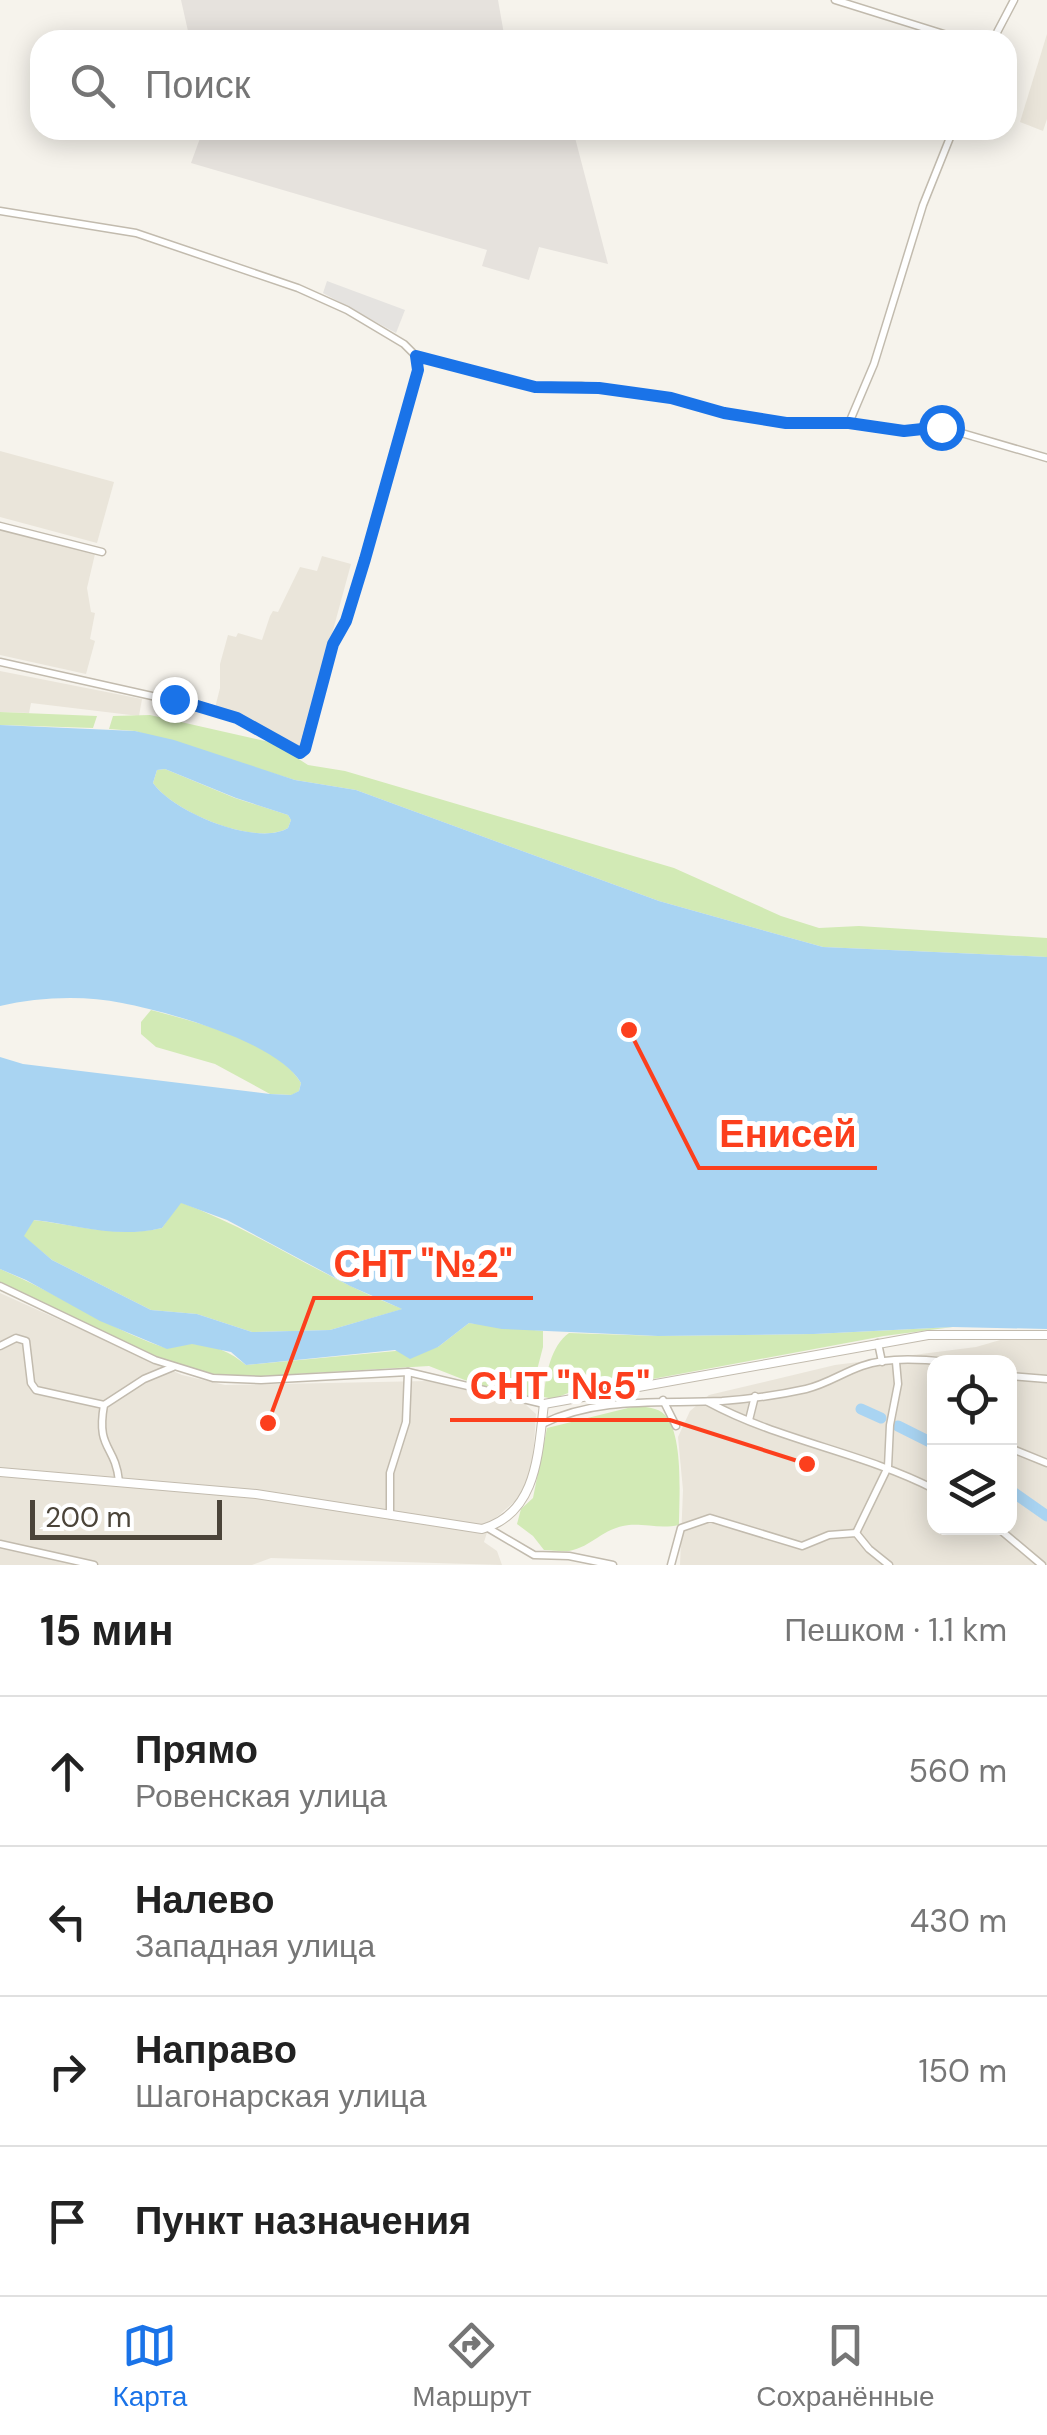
<!DOCTYPE html>
<html lang="ru">
<head>
<meta charset="utf-8">
<style>
	:root { --surface:#fff; --page:#f2f2f2; --text:#222; --muted:#767676; --line:#e0e0e0; --accent:#1a73e8 }
	body { margin:0; font-family:"DM Sans",sans-serif; background:var(--page); color:var(--text) }
	.controls { position:absolute; right:30px; bottom:30px; display:grid; overflow:hidden; border-radius:20px; box-shadow:0 5px 25px #0003 }
	.controls button { width:90px; height:90px; display:grid; place-items:center; padding:0; border:0; border-bottom:2px solid var(--line); background:var(--surface); color:var(--text); font:50px sans-serif }
	.scale { position:absolute; left:30px; bottom:25px; width:192px; box-sizing:border-box; padding-left:10px; border:5px solid #4b4439; border-top:0; font-size:28px; line-height:35px; white-space:nowrap; color:#4b4439; -webkit-text-stroke:8px #fff; paint-order:stroke }
	.stop { position:absolute; width:30px; height:30px; margin:-22px; border:8px solid #1a73e8; border-radius:50%; background:#fff }
	.stop.end { background:#1a73e8; border-color:#fff; box-shadow:0 2px 10px #0008 }
	.list { margin:0; padding:0; list-style:none }
	h2 { display:flex; justify-content:space-between; align-items:center; height:130px; margin:0; padding:0 40px; font-size:42px }
	h2 small { font-size:32px; font-weight:400; color:var(--muted) }
	.list li { display:grid; grid-template-columns:65px 1fr auto; gap:30px; align-items:center; box-sizing:border-box; height:150px; padding:0 40px; border-top:2px solid var(--line) }
	.list b { display:block; font-size:38px; white-space:nowrap }
	.list p { margin:0; font-size:32px; white-space:nowrap; color:var(--muted) }
	.list em { font-size:32px; font-style:normal; color:var(--muted) }
	.icon { flex:none; width:55px; height:55px; fill:none; stroke:currentColor; stroke-width:2; stroke-linecap:round; stroke-linejoin:round }
	.map { position:relative; flex:none; width:1047px; height:1565px; overflow:hidden }
	.search { position:absolute; background:var(--surface); box-shadow:0 5px 25px #0003; left:30px; right:30px; top:30px; height:110px; display:flex; align-items:center; gap:25px; box-sizing:border-box; padding:0 35px; border-radius:30px; color:var(--muted); font-size:38px }
	.sheet { height:730px; background:var(--surface) }
	nav { display:flex; justify-content:space-around; align-items:center; box-sizing:border-box; height:140px; border-top:2px solid var(--line); background:var(--surface); font-size:28px; color:var(--muted) }
	nav a { display:grid; justify-items:center; gap:5px }
	nav .on { color:var(--accent) }
	.map>svg:first-child { display:block }
</style>
</head>
<body>
<div class="map">
<svg width="1047" height="1565" viewBox="0 0 1047 1565">
	<rect width="100%" height="100%" fill="#f6f3ec"/>
	<!-- residential -->
	<g fill="#eae5da" fill-rule="evenodd">
		<polygon points="1047,34 1047,119 1043,131 1020,122"/>
		<polygon points="0,451 114,482 97,543 0,517"/>
		<polygon points="0,530 95,554 87,588 91,612 95,613 90,639 95,641 86,674 0,655"/>
		<polygon points="322,556 351,564 301,748 248,724 244,717 215,708 220,688 220,664 228,635 236,637 238,633 262,640 270,616 273,611 278,612 300,567 317,571"/>
		<polygon points="0,671 142,699 139,716 31,703 29,713 0,712"/>
		<polygon points="0,1293 182,1375 225,1385 427,1381 525,1404 536,1414 532,1474 522,1495 490,1523 484,1542 497,1551 502,1565 271,1558 252,1565 0,1565"/>
		<path d="M1007 1338 1047 1339V1565H680L683 1490 678 1437 690 1411 709 1395 835 1365 976 1347ZM934 1362H1010V1528H934Z"/>
	</g>
	<!-- industrial -->
	<g fill="#e6e2dd">
		<polygon points="181,0 498,0 505,40 190,40"/>
		<polygon points="203,130 573,130 608,264 539,247 529,280 482,266 487,250 191,163"/>
	</g>
	<!-- green -->
	<g fill="#d2eab5">
		<polygon points="0,712 97,716 93,728 0,725"/>
		<polygon points="150,715 274,743 308,765 345,771 674,868 781,916 819,928 859,926 1047,938 1047,957 823,947 659,901 356,790 295,780 135,731 109,729 113,716"/>
		<path d="M165 769 235 798 288 815 291 820 288 828C256 847 173 812 153 783L157 770Z"/>
		<path d="M151 1010C196 1022 276 1042 301 1083L299 1091 292 1095 270 1094 215 1064 156 1047 141 1034V1022Z"/>
		<path d="M180 1202C258 1231 326 1280 403 1309L330 1330 252 1332 197 1314 151 1310 52 1260 23 1236 33 1220C78 1225 116 1238 162 1228Z"/>
		<path d="M0 1269C55 1292 104 1326 160 1346 171 1350 179 1345 190 1344 211 1343 231 1352 246 1365L438 1347 469 1323 543 1331V1347L530 1397 480 1386 429 1366 246 1377 214 1374 157 1359 0 1282Z"/>
		<path d="M953 1327 884 1336 631 1383 591 1384 553 1399 544 1397C545 1377 551 1345 569 1333L658 1336 814 1334Z"/>
		<path d="M636 1406C646 1407 657 1407 665 1415 684 1435 679 1499 679 1525 661 1529 647 1524 629 1525 602 1528 592 1547 569 1551 562 1552 552 1550 544 1550L533 1536 517 1524 521 1509 533 1498 547 1428Z"/>
	</g>
	<!-- parking -->
	<polygon fill="#e5e3e0" points="327,281 405,310 396,333 323,293"/>
	<!-- water -->
	<path fill="#a9d4f2" fill-rule="evenodd" d="M0 725 135 731 174 740 295 780 356 790 659 901 823 947 1047 957V1329L953 1327 814 1334 658 1336 502 1329 469 1323 438 1347 410 1359 395 1350 246 1365 231 1352 192 1344 167 1349 100 1321 26 1280 0 1269V1057L23 1064 270 1094 291 1095 299 1091 301 1083C277 1042 169 1012 122 1003 84 995 38 997 0 1006ZM165 769 236 798 288 815 291 820 288 828C257 847 173 812 153 783L157 770ZM181 1203 227 1220 350 1286 402 1309 330 1330 252 1332 197 1314 151 1310 52 1260 24 1236 34 1220C80 1225 114 1239 162 1228Z"/>
	<g fill="none" stroke-linecap="round" stroke-linejoin="round">
		<!-- river -->
		<g stroke="#a9d4f2" stroke-width="11">
			<polyline points="861,1409 881,1418"/>
			<polyline points="898,1426 934,1444"/>
			<polyline points="1010,1490 1047,1516"/>
		</g>
		<!-- minor casing -->
		<g stroke="#c2bbae" stroke-width="9">
			<g id="minor">
				<polyline points="835,0 963,40"/>
				<polyline points="993,40 1014,0"/>
				<polyline points="0,211 136,233 298,288 347,310 404,344 416,356 535,387 581,386 671,398 723,413 787,423 849,423 905,431 941,427 1047,458"/>
				<polyline points="849,423 874,364 923,205 953,130"/>
				<polyline points="0,526 102,552"/>
				<polyline points="0,662 201,707 237,718 297,752 303,751 333,645 346,621 365,559 418,370 417,357"/>
				<polyline points="0,1286 155,1360 213,1378 261,1380 408,1372 544,1404"/>
				<polyline points="878,1343 882,1362"/>
				<polyline points="0,1346 16,1338 26,1341 31,1383 36,1390 104,1405"/>
				<polyline points="1010,1376 1047,1379"/>
				<polyline points="663,1400 676,1426"/>
				<path d="M708 1402C780 1441 862 1452 934 1489"/>
				<polyline points="749,1420 755,1396"/>
				<path d="M542 1424C599 1396 661 1404 722 1401 750 1399 779 1395 806 1389 827 1384 842 1373 862 1366 887 1357 920 1359 946 1362"/>
				<polyline points="1010,1448 1047,1463"/>
				<path d="M119 1481C115 1444 96 1450 104 1405L144 1379 173 1367"/>
				<polyline points="390,1515 390,1473 406,1422 408,1372"/>
				<polyline points="488,1528 534,1555 569,1556 613,1565"/>
				<polyline points="998,1528 1042,1565"/>
				<polyline points="856,1533 888,1467 890,1425 898,1384 896,1362"/>
				<polyline points="0,1544 94,1565"/>
				<polyline points="671,1565 681,1528 710,1518 802,1546 829,1535 856,1533 869,1549 889,1565"/>
			</g>
		</g>
		<!-- tertiary casing -->
		<g stroke="#c2bbae" stroke-width="10">
			<path id="tertiary" d="M0 1472 256 1494 482 1529C538 1513 538 1452 544 1404L928 1335H1047"/>
		</g>
		<!-- minor -->
		<use href="#minor" stroke="#fff" stroke-width="6"/>
		<!-- tertiary -->
		<use href="#tertiary" stroke="#fff" stroke-width="8"/>
	</g>
	<g fill="none" stroke-linecap="round" stroke-linejoin="round">
		<!-- route -->
		<polyline stroke="#1a73e8" stroke-width="12" points="174,699 237,718 300,753 305,749 333,644 346,621 365,559 418,370 416,356 535,387 599,388 671,398 724,413 786,423 849,423 904,431 941,427"/>
	</g>
	<!-- callouts -->
	<path fill="none" stroke="#fc3f1d" stroke-width="4" d="M629 1030L699 1168H877M268 1423L314 1298H533M807 1464L670 1420H450"/>
	<g fill="#fc3f1d" stroke="#fff" stroke-width="4">
		<circle cx="629" cy="1030" r="10"/>
		<circle cx="268" cy="1423" r="10"/>
		<circle cx="807" cy="1464" r="10"/>
	</g>
	<g font-size="38" text-anchor="middle" font-weight="bold" fill="#fc3f1d" stroke="#fff" stroke-width="10" stroke-linejoin="round" paint-order="stroke">
		<text x="788" y="1147">Енисей</text>
		<text x="423" y="1277">СНТ "№2"</text>
		<text x="560" y="1399">СНТ "№5"</text>
	</g>
</svg>
<div class="controls">
<button><svg class="icon" aria-label="locate" viewBox="0 0 24 24"><circle cx="12" cy="12" r="6"/><path d="M12 2v4M12 18v4M2 12h4M18 12h4"/></svg></button>
<button><svg class="icon" aria-label="layers" viewBox="0 0 24 24"><path d="M12 4l9 5-9 5-9-5zM3 14l9 5 9-5"/></svg></button>
</div>
<div class="scale">200 m</div>
<div class="stop" style="left:941px;top:427px"></div>
<div class="stop end" style="left:174px;top:699px"></div>
<div class="search"><svg class="icon" aria-label="search" viewBox="0 0 24 24"><circle cx="10" cy="10" r="6"/><path d="M15 15l6 6"/></svg>Поиск</div>
</div>
<section class="sheet">
<h2>15 мин<small>Пешком · 1.1 km</small></h2>
<ul class="list">
<li><svg class="icon" aria-label="ahead" viewBox="0 0 24 24"><path d="M12 20V5M6 11l6-6 6 6"/></svg><div><b>Прямо</b><p>Ровенская улица</p></div><em>560 m</em></li>
<li><svg class="icon" aria-label="left" viewBox="0 0 24 24"><path d="M17 20v-9H6M10 6l-5 5 5 5"/></svg><div><b>Налево</b><p>Западная улица</p></div><em>430 m</em></li>
<li><svg class="icon" aria-label="right" viewBox="0 0 24 24"><path d="M7 20v-9h11M14 6l5 5-5 5"/></svg><div><b>Направо</b><p>Шагонарская улица</p></div><em>150 m</em></li>
<li><svg class="icon" aria-label="arrive" viewBox="0 0 24 24"><path d="M6 21V4h12l-3 4 3 4H6"/></svg><div><b>Пункт назначения</b></div></li>
</ul>
</section>
<nav>
<a class="on"><svg class="icon" aria-label="map" viewBox="0 0 24 24"><path d="M3 6l6-2 6 2 6-2v14l-6 2-6-2-6 2zM9 4v14M15 6v14"/></svg>Карта</a>
<a><svg class="icon" aria-label="directions" viewBox="0 0 24 24"><path d="M12 3l9 9-9 9-9-9zM9 14v-3h6M13 9l2 2-2 2"/></svg>Маршрут</a>
<a><svg class="icon" aria-label="saved" viewBox="0 0 24 24"><path d="M7 4h10v16l-5-4-5 4z"/></svg>Сохранённые</a>
</nav>
</body>
</html>
